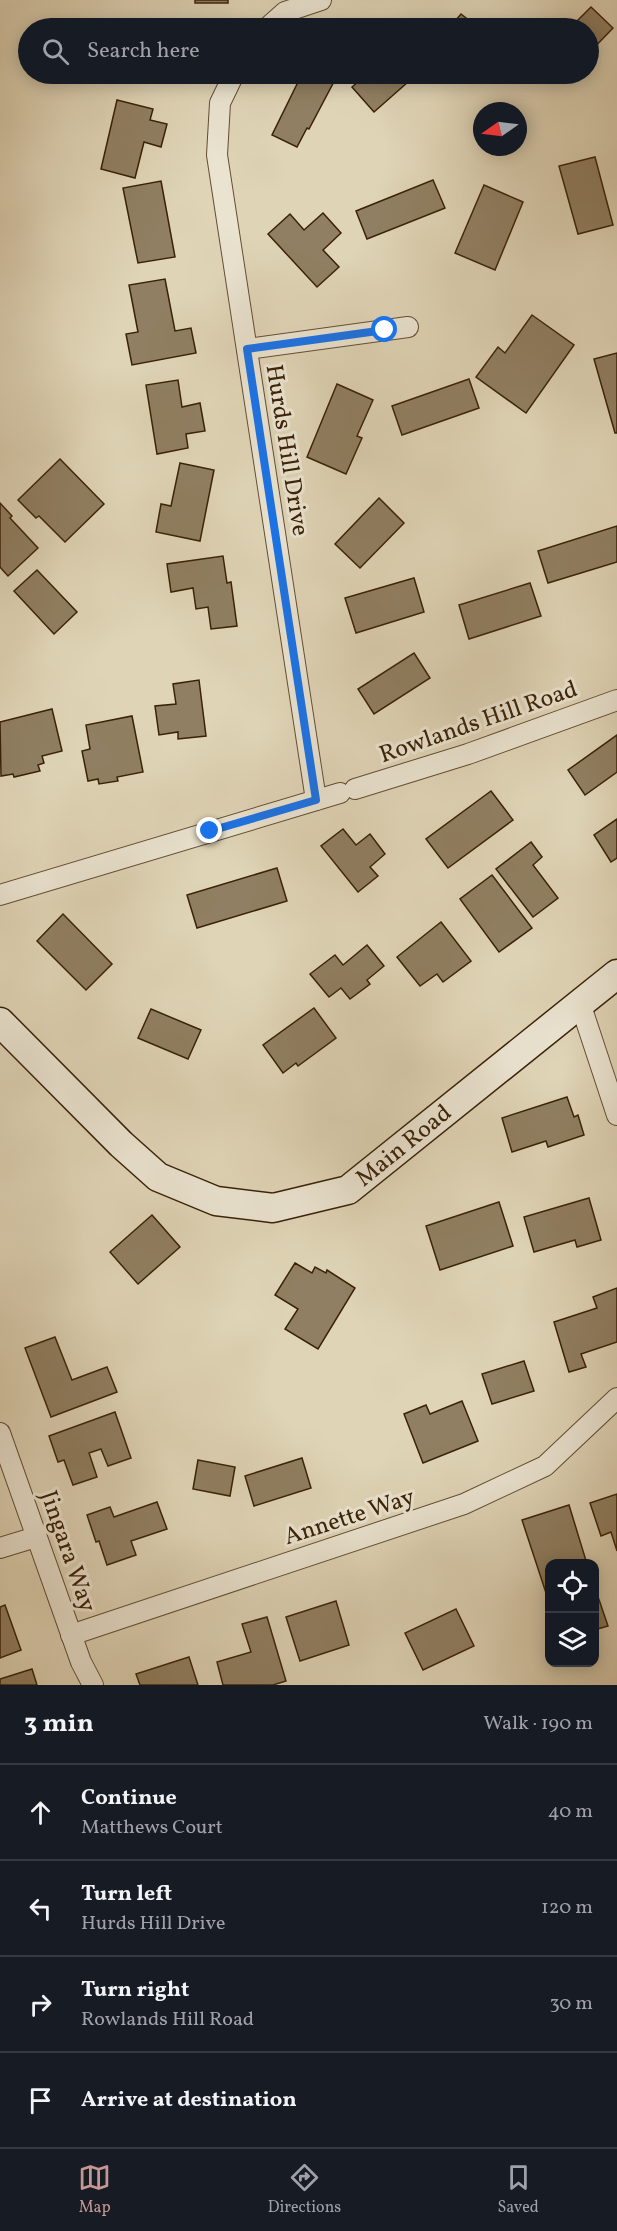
<!DOCTYPE html>
<html lang="en">
<head>
<meta charset="utf-8">
<style>
	:root { --surface:#171b24; --page:#20242c; --text:#f1f3f6; --muted:#9ea1a6; --line:#363941; --accent:#c59692 }
	body { margin:0; font-family:Vollkorn,serif; background:var(--page); color:var(--text) }
	.controls { position:absolute; right:18px; bottom:18px; display:grid; overflow:hidden; border-radius:12px; box-shadow:0 3px 15px #0003 }
	.controls button { width:54px; height:54px; display:grid; place-items:center; padding:0; border:0; border-bottom:2px solid var(--line); background:var(--surface); color:var(--text); font:30px sans-serif }
	.compass { position:absolute; left:473px; top:102px; width:54px; height:54px; border-radius:50%; background:var(--surface); box-shadow:0 3px 15px #0003; rotate:256deg }
	.stop { position:absolute; width:18px; height:18px; margin:-14px; border:4px solid #1a73e8; border-radius:50%; background:#fff }
	.stop.end { background:#1a73e8; border-color:#fff; box-shadow:0 2px 6px #0008 }
	.list { margin:0; padding:0; list-style:none }
	h2 { display:flex; justify-content:space-between; align-items:center; height:78px; margin:0; padding:0 24px; font-size:26px }
	h2 small { font-size:20px; font-weight:400; color:var(--muted) }
	.list li { display:grid; grid-template-columns:39px 1fr auto; gap:18px; align-items:center; box-sizing:border-box; height:96px; padding:0 24px; border-top:2px solid var(--line) }
	.list b { display:block; font-size:22px; white-space:nowrap }
	.list p { margin:0; font-size:20px; white-space:nowrap; color:var(--muted) }
	.list em { font-size:20px; font-style:normal; color:var(--muted) }
	.icon { flex:none; width:33px; height:33px; fill:none; stroke:currentColor; stroke-width:2; stroke-linecap:round; stroke-linejoin:round }
	.map { position:relative; flex:none; width:617px; height:1685px; overflow:hidden }
	.search { position:absolute; background:var(--surface); box-shadow:0 3px 15px #0003; left:18px; right:18px; top:18px; height:66px; display:flex; align-items:center; gap:15px; box-sizing:border-box; padding:0 21px; border-radius:33px; color:var(--muted); font-size:22px }
	.sheet { height:462px; background:var(--surface) }
	nav { display:flex; justify-content:space-around; align-items:center; box-sizing:border-box; height:84px; border-top:2px solid var(--line); background:var(--surface); font-size:16px; color:var(--muted) }
	nav a { display:grid; justify-items:center; gap:3px }
	nav .on { color:var(--accent) }
	.map>svg:first-child { display:block }
</style>
</head>
<body>
<div class="map">
<svg width="617" height="1685" viewBox="0 0 617 1685">
	<rect width="100%" height="100%" fill="#dfd4b6"/>
	<filter id="stains"><feTurbulence type="fractalNoise" baseFrequency=".00333" numOctaves="4"/><feColorMatrix values="0 0 0 0 .2 0 0 0 0 .09 0 0 0 0 .02 0 0 0 .5 -.17"/></filter>
	<radialGradient id="worn" r=".72"><stop offset=".6" stop-color="#630" stop-opacity="0"/><stop offset="1" stop-color="#630" stop-opacity=".3"/></radialGradient>
	<!-- building -->
	<g fill="#907f62" stroke="#3a2207" stroke-width="1.5">
		<rect x="195" y="0" width="33" height="3"/>
		<polygon points="591,7 613,28 588,54 588,28 570,28"/>
		<polygon points="461,14 479,28 449,28"/>
		<polygon points="125,74 165,74 163,80"/>
		<polygon points="302,74 338,74 309,129 307,128 297,147 272,135"/>
		<polygon points="367,74 417,74 374,112 352,87"/>
		<polygon points="117,100 153,109 150,120 167,124 161,147 144,142 135,178 101,169"/>
		<polygon points="595,157 613,225 578,234 559,166"/>
		<polygon points="433,180 445,208 367,239 356,211"/>
		<polygon points="161,181 175,257 138,263 123,188"/>
		<polygon points="484,185 523,202 495,270 455,253"/>
		<polygon points="323,213 341,233 323,250 339,267 317,287 268,234 290,214 304,230"/>
		<polygon points="165,279 175,331 191,328 196,353 132,365 126,334 138,332 129,285"/>
		<polygon points="532,315 574,345 526,413 476,377 498,347 505,353"/>
		<polygon points="617,353 617,433 615,433 594,359"/>
		<polygon points="469,379 479,408 402,435 392,406"/>
		<polygon points="178,380 182,407 200,403 205,431 186,434 188,448 157,454 146,385"/>
		<polygon points="337,384 373,400 357,436 362,438 346,474 307,457"/>
		<polygon points="60,459 104,504 65,542 39,516 36,518 18,500"/>
		<polygon points="180,463 214,470 200,541 156,532 161,504 171,506"/>
		<polygon points="379,498 404,523 360,568 335,544"/>
		<polygon points="0,503 12,516 10,518 38,548 8,576 0,567"/>
		<polygon points="617,526 617,562 548,583 538,551"/>
		<polygon points="223,556 227,583 231,582 237,626 211,629 208,607 196,609 193,588 171,592 167,564"/>
		<polygon points="37,570 77,612 54,634 14,591"/>
		<polygon points="414,578 424,612 356,633 345,598"/>
		<polygon points="530,583 541,616 469,639 459,605"/>
		<polygon points="414,653 430,678 374,714 358,689"/>
		<polygon points="199,680 206,736 178,739 178,732 159,735 155,706 176,704 173,684"/>
		<polygon points="52,709 62,751 42,756 44,763 38,765 40,771 14,777 13,774 1,776 0,722"/>
		<polygon points="132,716 143,772 117,777 118,781 99,784 98,779 88,781 82,751 90,749 86,725"/>
		<polygon points="617,735 617,772 585,795 568,770"/>
		<polygon points="491,791 513,820 448,868 426,839"/>
		<polygon points="617,819 617,858 611,862 594,835"/>
		<polygon points="343,829 356,845 370,834 385,854 370,867 378,876 358,892 321,846"/>
		<polygon points="531,842 542,857 533,865 558,898 533,917 496,869"/>
		<polygon points="277,868 287,901 197,928 187,895"/>
		<polygon points="492,875 532,928 499,952 460,899"/>
		<polygon points="63,914 112,964 86,990 37,941"/>
		<polygon points="441,922 471,961 443,982 437,974 420,986 397,957"/>
		<polygon points="367,945 384,966 367,980 370,984 350,999 341,988 329,997 310,974 335,955 343,965"/>
		<polygon points="314,1008 336,1038 298,1066 296,1063 283,1073 263,1045"/>
		<polygon points="151,1009 201,1030 188,1059 138,1038"/>
		<polygon points="567,1097 574,1117 578,1115 584,1135 548,1147 546,1141 512,1152 502,1118"/>
		<polygon points="589,1198 601,1240 577,1247 575,1240 534,1252 524,1217"/>
		<polygon points="499,1202 513,1246 440,1270 426,1226"/>
		<polygon points="152,1215 180,1247 138,1284 110,1252"/>
		<polygon points="295,1263 312,1273 315,1267 326,1273 327,1270 355,1288 318,1349 285,1329 298,1309 275,1295"/>
		<polygon points="617,1288 617,1342 581,1354 586,1367 569,1372 554,1322 597,1308 593,1297"/>
		<polygon points="55,1337 72,1380 107,1367 117,1392 51,1417 25,1348"/>
		<polygon points="524,1361 534,1391 492,1404 482,1374"/>
		<polygon points="462,1401 478,1441 423,1463 404,1414 426,1405 430,1414"/>
		<polygon points="115,1412 131,1458 108,1466 101,1449 89,1453 97,1477 73,1485 64,1460 58,1462 49,1436"/>
		<polygon points="302,1458 311,1488 254,1506 245,1476"/>
		<polygon points="198,1460 235,1467 230,1496 193,1489"/>
		<polygon points="617,1494 617,1551 611,1532 601,1536 590,1503"/>
		<polygon points="157,1502 167,1529 131,1541 136,1555 107,1565 99,1541 96,1542 87,1515 110,1507 114,1517"/>
		<polygon points="569,1505 587,1564 550,1564 550,1605 522,1520"/>
		<polygon points="594,1585 608,1626 594,1630"/>
		<polygon points="336,1601 349,1645 300,1661 286,1617"/>
		<polygon points="5,1605 21,1650 0,1658 0,1607"/>
		<polygon points="456,1609 474,1646 423,1670 405,1633"/>
		<polygon points="267,1617 286,1681 273,1685 223,1685 217,1662 251,1652 242,1624"/>
		<polygon points="189,1657 198,1685 140,1685 136,1674"/>
		<polygon points="32,1669 37,1685 0,1685 0,1679"/>
	</g>
	<g fill="none" stroke-linecap="round" stroke-linejoin="round">
		<!-- street casing -->
		<g stroke="#634e33" stroke-width="22">
			<g id="street">
				<polyline points="267,28 285,12 321,0"/>
				<polyline points="234,74 220,103 217,155 316,800"/>
				<polyline points="247,349 408,327"/>
				<polyline points="355,789 468,754 617,700"/>
				<polyline points="0,895 340,793"/>
				<polyline points="580,1003 617,1115"/>
				<polyline points="0,1433 81,1662 93,1685"/>
				<polyline points="0,1548 36,1537"/>
				<polyline points="71,1635 464,1504 545,1466 617,1398"/>
			</g>
		</g>
		<!-- secondary casing -->
		<g stroke="#3a2207" stroke-width="31">
			<polyline id="secondary" points="0,1022 121,1144 158,1177 216,1201 273,1208 348,1190 617,974"/>
		</g>
		<!-- street -->
		<use href="#street" stroke="#eae3d0" stroke-width="20"/>
		<!-- secondary -->
		<use href="#secondary" stroke="#eae3d0" stroke-width="28"/>
	</g>
	<g fill="none" stroke-linecap="round" stroke-linejoin="round">
		<!-- route -->
		<polyline stroke="#1a73e8" stroke-width="8" points="210,831 316,800 247,349 385,330"/>
	</g>
	<g text-anchor="middle" stroke-width="6" stroke-linejoin="round" paint-order="stroke">
		<!-- street labels -->
		<g font-size="24" fill="#3a2207" stroke="#eae3d0">
			<text transform="translate(288 450) rotate(81)" y="8">Hurds Hill Drive</text>
			<text transform="translate(478 721) rotate(-19)" y="8">Rowlands Hill Road</text>
			<text transform="translate(403 1145) rotate(-39)" y="8">Main Road</text>
			<text transform="translate(349 1516) rotate(-18)" y="8">Annette Way</text>
			<text transform="translate(69 1551) rotate(71)" y="8">Jingara Way</text>
		</g>
	</g>
	<rect width="100%" height="100%" filter="url(#stains)"/>
	<rect width="100%" height="100%" fill="url(#worn)"/>
</svg>
<div class="controls">
<button><svg class="icon" aria-label="locate" viewBox="0 0 24 24"><circle cx="12" cy="12" r="6"/><path d="M12 2v4M12 18v4M2 12h4M18 12h4"/></svg></button>
<button><svg class="icon" aria-label="layers" viewBox="0 0 24 24"><path d="M12 4l9 5-9 5-9-5zM3 14l9 5 9-5"/></svg></button>
</div>
<svg class="compass" viewBox="-18 -18 36 36"><path d="M0-13l5 13h-10z" fill="#e53935"/><path d="M0 13l5-13h-10z" fill="#9ea1a6"/></svg>
<div class="stop" style="left:385px;top:330px"></div>
<div class="stop end" style="left:210px;top:831px"></div>
<div class="search"><svg class="icon" aria-label="search" viewBox="0 0 24 24"><circle cx="10" cy="10" r="6"/><path d="M15 15l6 6"/></svg>Search here</div>
</div>
<section class="sheet">
<h2>3 min<small>Walk · 190 m</small></h2>
<ul class="list">
<li><svg class="icon" aria-label="ahead" viewBox="0 0 24 24"><path d="M12 20V5M6 11l6-6 6 6"/></svg><div><b>Continue</b><p>Matthews Court</p></div><em>40 m</em></li>
<li><svg class="icon" aria-label="left" viewBox="0 0 24 24"><path d="M17 20v-9H6M10 6l-5 5 5 5"/></svg><div><b>Turn left</b><p>Hurds Hill Drive</p></div><em>120 m</em></li>
<li><svg class="icon" aria-label="right" viewBox="0 0 24 24"><path d="M7 20v-9h11M14 6l5 5-5 5"/></svg><div><b>Turn right</b><p>Rowlands Hill Road</p></div><em>30 m</em></li>
<li><svg class="icon" aria-label="arrive" viewBox="0 0 24 24"><path d="M6 21V4h12l-3 4 3 4H6"/></svg><div><b>Arrive at destination</b></div></li>
</ul>
</section>
<nav>
<a class="on"><svg class="icon" aria-label="map" viewBox="0 0 24 24"><path d="M3 6l6-2 6 2 6-2v14l-6 2-6-2-6 2zM9 4v14M15 6v14"/></svg>Map</a>
<a><svg class="icon" aria-label="directions" viewBox="0 0 24 24"><path d="M12 3l9 9-9 9-9-9zM9 14v-3h6M13 9l2 2-2 2"/></svg>Directions</a>
<a><svg class="icon" aria-label="saved" viewBox="0 0 24 24"><path d="M7 4h10v16l-5-4-5 4z"/></svg>Saved</a>
</nav>
</body>
</html>
